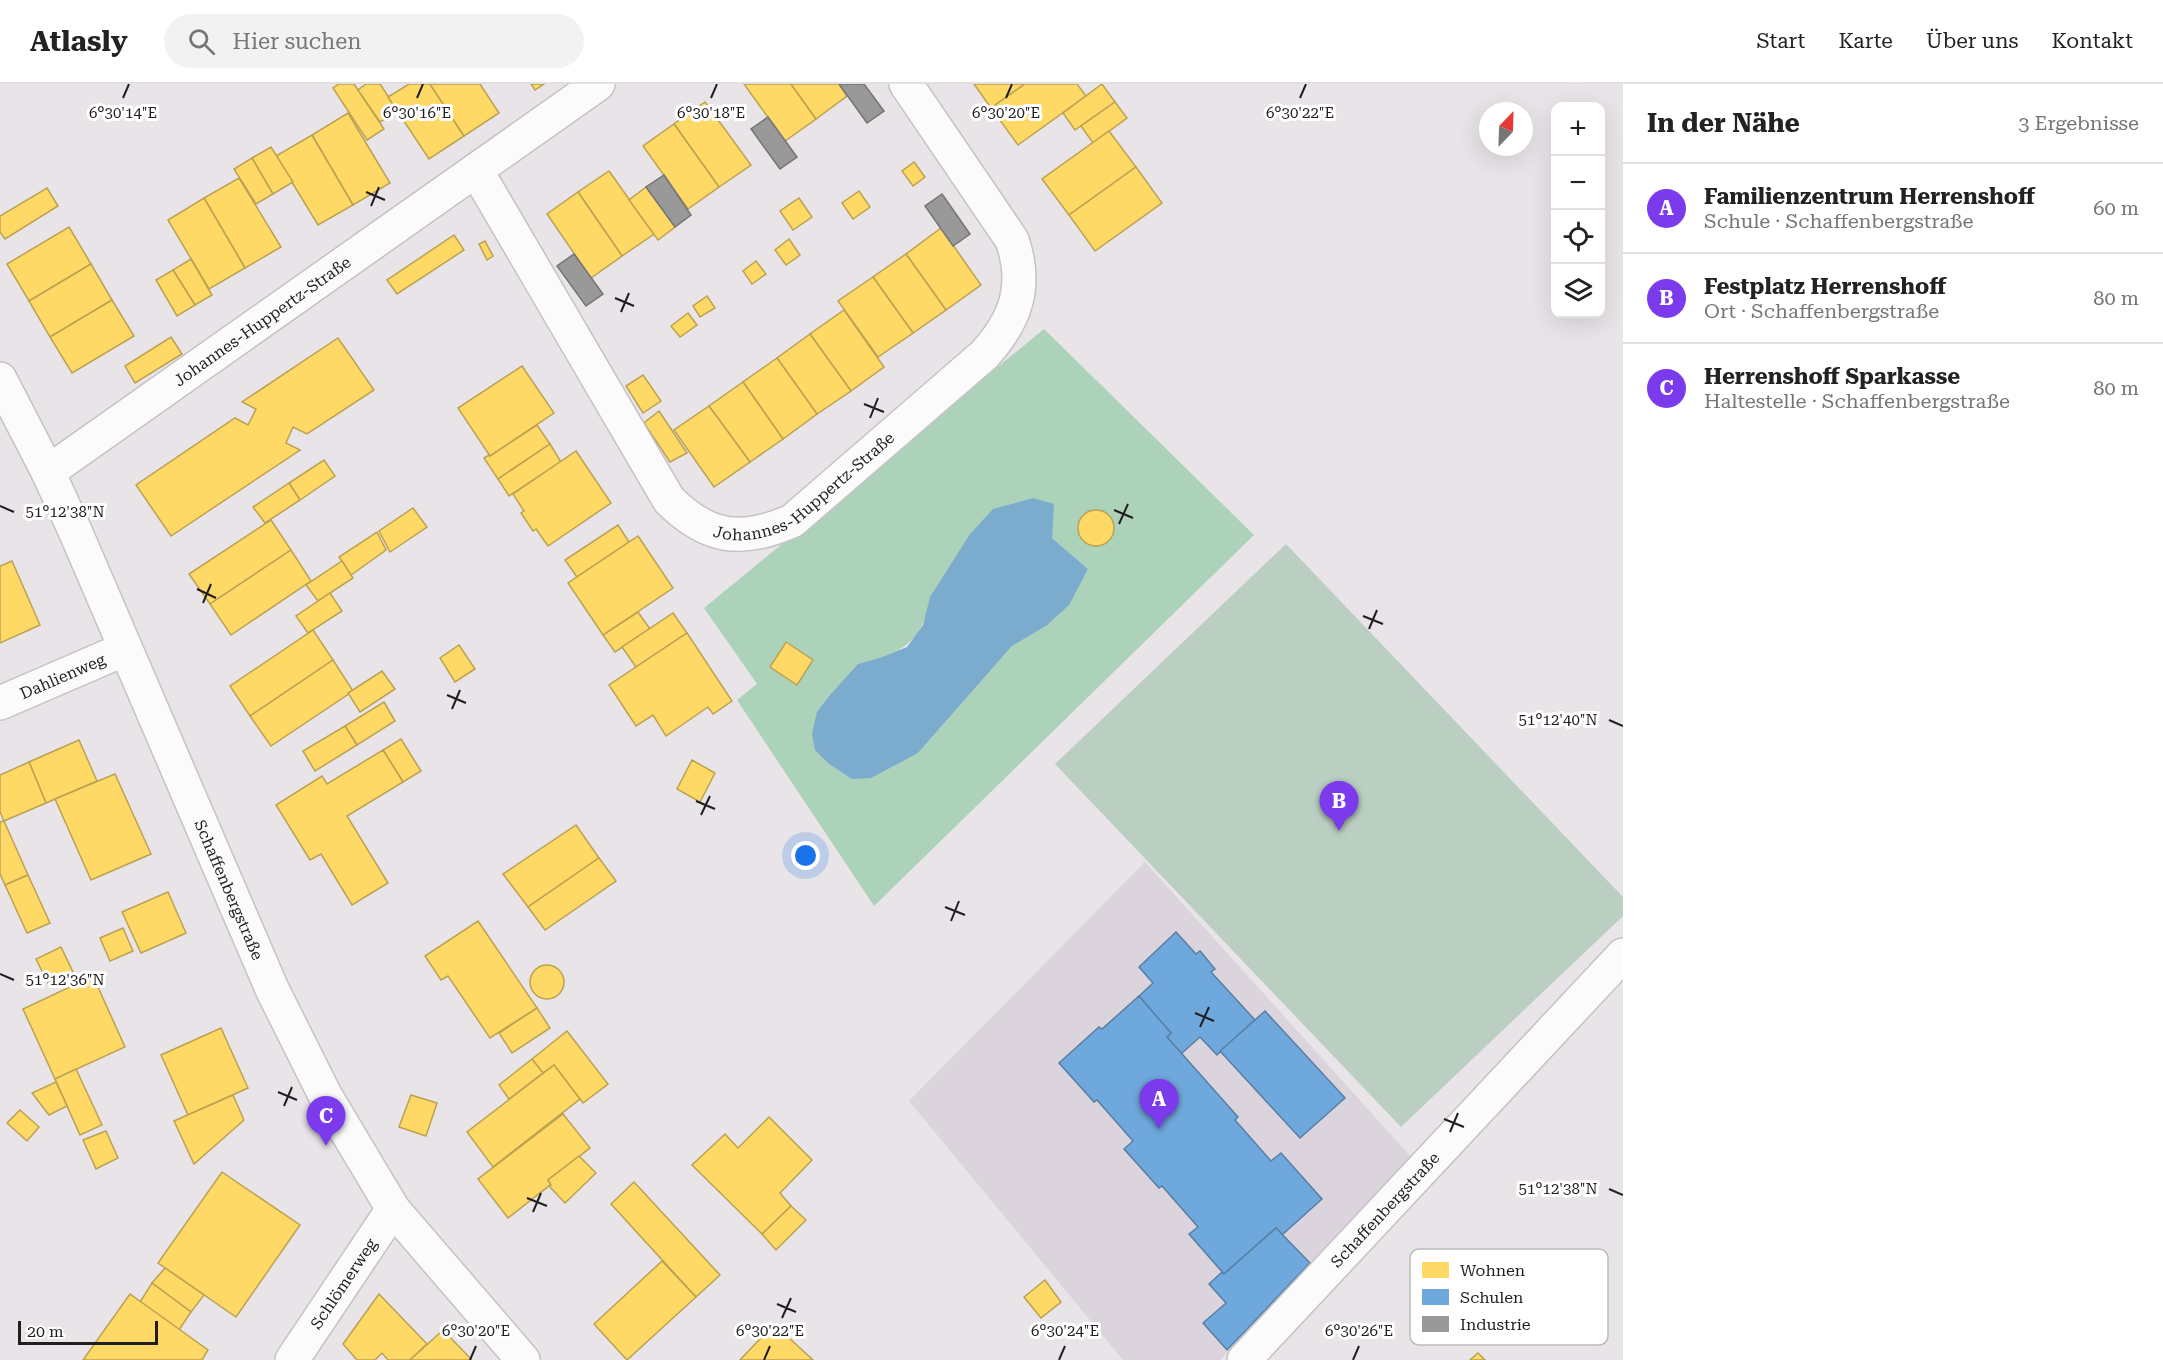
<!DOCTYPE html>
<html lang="de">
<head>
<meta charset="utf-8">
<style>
	:root { --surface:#fff; --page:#f2f2f2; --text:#222; --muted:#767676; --line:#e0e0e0; --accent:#7c3aed }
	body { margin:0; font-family:"Roboto Serif",serif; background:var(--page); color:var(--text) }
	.controls { position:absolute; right:18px; top:18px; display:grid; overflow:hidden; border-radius:12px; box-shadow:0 6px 24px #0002 }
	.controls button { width:54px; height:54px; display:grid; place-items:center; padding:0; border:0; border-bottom:2px solid var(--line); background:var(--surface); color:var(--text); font:30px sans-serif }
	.compass { position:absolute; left:1479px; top:18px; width:54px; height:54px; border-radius:50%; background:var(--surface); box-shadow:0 6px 24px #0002; rotate:23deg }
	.scale { position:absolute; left:18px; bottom:15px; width:140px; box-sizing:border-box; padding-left:6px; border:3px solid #201e20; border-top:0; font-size:16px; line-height:21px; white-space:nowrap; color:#201e20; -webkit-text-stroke:4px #fff; paint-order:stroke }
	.you { position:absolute; left:806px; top:772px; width:21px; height:21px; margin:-15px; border:4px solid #fff; border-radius:50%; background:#1a73e8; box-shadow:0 0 0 9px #1a73e833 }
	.badge { display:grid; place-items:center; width:39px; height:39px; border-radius:50%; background:var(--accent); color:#fff; font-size:20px; font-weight:700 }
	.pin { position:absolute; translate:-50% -50px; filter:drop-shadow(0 2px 3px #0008) }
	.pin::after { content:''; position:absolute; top:32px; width:21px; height:18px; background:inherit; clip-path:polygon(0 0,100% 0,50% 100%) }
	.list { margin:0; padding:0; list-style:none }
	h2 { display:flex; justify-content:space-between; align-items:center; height:78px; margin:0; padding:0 24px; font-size:26px }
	h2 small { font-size:20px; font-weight:400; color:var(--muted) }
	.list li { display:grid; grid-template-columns:39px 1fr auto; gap:18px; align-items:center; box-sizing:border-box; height:90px; padding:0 24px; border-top:2px solid var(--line) }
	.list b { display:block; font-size:22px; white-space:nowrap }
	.list p { margin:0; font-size:20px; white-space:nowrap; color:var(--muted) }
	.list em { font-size:20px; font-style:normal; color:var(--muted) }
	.icon { flex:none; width:33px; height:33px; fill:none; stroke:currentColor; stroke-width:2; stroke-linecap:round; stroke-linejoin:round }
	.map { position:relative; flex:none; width:1623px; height:1276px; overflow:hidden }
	header { display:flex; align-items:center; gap:36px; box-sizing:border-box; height:84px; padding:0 30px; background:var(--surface); border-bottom:2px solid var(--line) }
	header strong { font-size:28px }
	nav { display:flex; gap:33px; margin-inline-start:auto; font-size:21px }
	.search { width:420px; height:54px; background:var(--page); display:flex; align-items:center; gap:15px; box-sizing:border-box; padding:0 21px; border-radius:33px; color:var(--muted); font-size:22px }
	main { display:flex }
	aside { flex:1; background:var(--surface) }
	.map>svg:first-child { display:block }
</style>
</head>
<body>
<header>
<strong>Atlasly</strong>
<div class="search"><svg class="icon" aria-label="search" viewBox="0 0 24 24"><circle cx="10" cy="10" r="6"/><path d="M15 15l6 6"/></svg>Hier suchen</div>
<nav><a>Start</a><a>Karte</a><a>Über uns</a><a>Kontakt</a></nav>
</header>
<main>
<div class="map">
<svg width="1623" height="1276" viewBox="0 0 1623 1276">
	<rect width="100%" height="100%" fill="#e8e4e8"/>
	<!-- built -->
	<polygon fill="#dcd4dd" points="1145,778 1412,1074 1220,1276 1123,1276 909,1017"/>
	<!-- green -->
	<polygon fill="#bacfc2" points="1286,460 1623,813 1623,832 1401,1043 1055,680"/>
	<!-- forest -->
	<path fill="#add2ba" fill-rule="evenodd" d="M1044 245 1254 451 874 822 737 616 757 600 704 524ZM1052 454 1088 485 1046 542 1012 562 918 669 858 580C883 573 910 567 922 541 926 533 928 522 930 513Z"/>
	<!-- water -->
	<polygon fill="#7caccd" points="1033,414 1054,420 1052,454 1088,485 1069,521 1046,542 1012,562 918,669 871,694 852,695 829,680 815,666 812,650 817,628 830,611 858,580 882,573 907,563 923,541 930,513 970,450 993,425"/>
	<!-- homes -->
	<g fill="#ffd966" stroke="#bca151" stroke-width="1.5">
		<polygon points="339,0 354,0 384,45 367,56 333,4"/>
		<polygon points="366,0 380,0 398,27 380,38 358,6"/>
		<polygon points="409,0 430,0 464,52 429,75 388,13"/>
		<polygon points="430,0 480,0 499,29 464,52"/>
		<polygon points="531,0 544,0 535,6"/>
		<polygon points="744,0 791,0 816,35 785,57"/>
		<polygon points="791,0 839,0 847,12 816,35"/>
		<polygon points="974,0 1025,0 991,24"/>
		<polygon points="1025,0 1077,0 1086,12 1018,61 991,24"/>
		<polygon points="1102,0 1115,18 1075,46 1063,29"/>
		<polygon points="705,18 751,81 719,103 674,40"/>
		<polygon points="1115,18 1127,34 1093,59 1081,42"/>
		<polygon points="348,29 390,99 353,121 312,51"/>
		<polygon points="674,40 719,103 688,125 643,62"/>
		<polygon points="1109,47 1136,83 1069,131 1042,95"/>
		<polygon points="312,51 353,121 318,141 276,72"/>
		<polygon points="271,63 293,98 273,110 252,74"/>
		<polygon points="252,74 273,110 256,120 234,85"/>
		<polygon points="914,78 925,93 913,102 902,87"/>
		<polygon points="1136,83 1162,119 1095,167 1069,131"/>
		<polygon points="609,87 654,150 622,172 578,108"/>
		<polygon points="239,94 281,163 245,184 204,114"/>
		<polygon points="646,103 675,143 658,156 629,116"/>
		<polygon points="47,104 58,122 5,155 0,148 0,132"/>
		<polygon points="859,107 870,123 853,135 842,119"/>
		<polygon points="578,108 622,172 591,194 547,130"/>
		<polygon points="204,114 245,184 209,205 168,136"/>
		<polygon points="799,114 812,133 793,146 780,127"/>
		<polygon points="69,143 91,180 29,217 7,180"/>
		<polygon points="941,144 981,201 946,226 906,170"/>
		<polygon points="454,151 464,166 397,210 387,196"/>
		<polygon points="789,155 800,171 786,181 775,166"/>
		<polygon points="485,157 493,172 487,176 479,160"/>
		<polygon points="906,170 946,226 913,249 873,193"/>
		<polygon points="191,175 212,211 195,221 173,186"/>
		<polygon points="756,177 766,190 752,200 743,187"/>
		<polygon points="91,180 112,216 50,253 29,217"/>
		<polygon points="173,186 195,221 177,232 156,196"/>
		<polygon points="873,193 913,249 878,273 838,217"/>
		<polygon points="707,212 715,224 700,233 693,222"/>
		<polygon points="112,216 134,252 72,289 50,253"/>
		<polygon points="844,226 884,283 851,307 810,250"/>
		<polygon points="688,229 697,241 680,253 671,242"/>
		<polygon points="810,250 851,307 817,330 777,274"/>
		<polygon points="171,253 182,270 135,299 125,282"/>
		<polygon points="338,254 374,306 307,350 293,343 286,359 300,366 171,452 136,401 235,334 248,341 256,325 242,318"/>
		<polygon points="777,274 817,330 783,355 743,298"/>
		<polygon points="522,282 554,329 490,372 458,324"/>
		<polygon points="643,291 661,317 643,329 626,302"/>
		<polygon points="743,298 783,355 750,378 709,322"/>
		<polygon points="709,322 750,378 714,403 674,346"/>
		<polygon points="659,327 687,369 670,378 644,339"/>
		<polygon points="537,341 550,360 498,395 484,374 489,371 490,372"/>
		<polygon points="550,360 561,378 509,412 498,395"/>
		<polygon points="576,367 611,419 548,462 536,445 533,447 521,429 524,427 513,410"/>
		<polygon points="324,376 335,392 300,416 289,399"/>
		<polygon points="289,399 300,416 265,439 253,423"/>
		<polygon points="413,424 427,443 390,468 379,447"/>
		<circle cx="1096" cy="444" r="18"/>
		<polygon points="271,436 291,466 210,520 189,490"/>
		<polygon points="618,441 629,458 577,493 565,476"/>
		<polygon points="377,448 386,466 351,491 339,473"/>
		<polygon points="638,452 673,504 603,551 568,499"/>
		<polygon points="291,466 311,497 231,551 210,520"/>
		<polygon points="12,477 40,541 0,559 0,482"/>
		<polygon points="342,477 353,494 318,517 306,501"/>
		<polygon points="330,509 342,527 308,549 296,532"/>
		<polygon points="638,528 650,545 615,568 603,551"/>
		<polygon points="673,529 687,549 636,583 622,563"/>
		<polygon points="313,546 333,576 250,632 230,602"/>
		<polygon points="687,549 732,617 713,630 708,623 666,652 653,631 636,642 609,601"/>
		<polygon points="786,558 813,576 797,601 770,583"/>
		<polygon points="459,561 475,585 455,598 440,574"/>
		<polygon points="333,576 353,607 271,662 250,632"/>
		<polygon points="382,587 395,605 360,628 348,609"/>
		<polygon points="384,618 395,637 357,661 345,642"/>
		<polygon points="345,642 357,661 315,687 303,667"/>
		<polygon points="401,655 421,687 403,698 383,666"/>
		<polygon points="79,656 97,697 46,719 29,678"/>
		<polygon points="383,666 403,698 347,732 388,799 352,821 321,770 310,776 276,721 322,692 327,700"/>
		<polygon points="692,676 715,689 700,718 677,705"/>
		<polygon points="29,678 46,719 4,737 0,728 0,691"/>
		<polygon points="115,690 151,770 91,796 55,715"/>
		<polygon points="4,737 28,791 5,801 0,790 0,738"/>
		<polygon points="576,741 599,774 528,823 503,790"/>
		<polygon points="599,774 616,797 545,846 528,823"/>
		<polygon points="28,791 50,839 27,849 5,801"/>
		<polygon points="168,808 186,849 141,869 122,828"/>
		<polygon points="478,837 537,924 490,954 448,892 441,896 425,872"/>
		<polygon points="123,844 133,867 110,877 100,854"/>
		<polygon points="61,863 73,888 48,899 36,875"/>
		<circle cx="547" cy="898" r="17"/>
		<polygon points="93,892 125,963 55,995 23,925"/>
		<polygon points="537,924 550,944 512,969 499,949"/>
		<polygon points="221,944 248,1004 188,1031 161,971"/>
		<polygon points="567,947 608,1000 583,1019 554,981 543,989 532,975"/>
		<polygon points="532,975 543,989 509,1015 499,1001"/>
		<polygon points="554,981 580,1015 493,1083 467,1048"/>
		<polygon points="76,985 102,1041 80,1051 55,995"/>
		<polygon points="56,998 67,1022 49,1031 32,1009"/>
		<polygon points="233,1011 244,1036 194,1080 174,1037"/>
		<polygon points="411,1011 437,1019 426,1052 399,1043"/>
		<polygon points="20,1026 39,1043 27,1057 7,1039"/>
		<polygon points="563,1030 590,1064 548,1096 551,1101 549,1102 508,1134 478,1095"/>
		<polygon points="769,1033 812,1076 780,1109 791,1122 762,1150 692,1081 725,1050 738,1064"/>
		<polygon points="106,1047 118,1074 96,1085 83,1056"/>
		<polygon points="579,1072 596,1089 565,1119 549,1102 551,1101 548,1096"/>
		<polygon points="222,1088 300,1141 236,1233 158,1179"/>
		<polygon points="634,1098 720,1191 696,1213 611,1120"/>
		<polygon points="791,1122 806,1136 776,1166 762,1150"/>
		<polygon points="662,1177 696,1213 627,1276 594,1240"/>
		<polygon points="165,1184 204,1211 191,1228 152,1199"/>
		<polygon points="1045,1196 1061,1218 1041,1234 1024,1213"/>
		<polygon points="152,1199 191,1228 179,1246 140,1218"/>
		<polygon points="130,1210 208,1266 202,1276 83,1276"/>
		<polygon points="379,1210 427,1260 410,1276 388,1276 382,1269 375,1276 357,1276 343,1260"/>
		<polygon points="774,1240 813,1276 740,1276"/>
		<polygon points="443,1246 471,1275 470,1276 410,1276"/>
		<polygon points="1478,1269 1485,1276 1470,1276"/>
	</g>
	<!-- schools -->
	<g fill="#6fa8dc" stroke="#577fa4" stroke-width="1.5">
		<polygon points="1176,848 1196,870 1200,867 1201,868 1215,885 1211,888 1255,936 1217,971 1200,953 1181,970 1167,953 1171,949 1138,913 1153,899 1139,883"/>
		<polygon points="1139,912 1171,949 1167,953 1238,1033 1235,1036 1271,1077 1281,1069 1322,1115 1282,1151 1276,1144 1224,1190 1189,1150 1198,1143 1162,1102 1159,1104 1124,1065 1133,1057 1097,1016 1094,1018 1059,979 1099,943 1102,945"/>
		<polygon points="1265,927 1345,1014 1300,1054 1220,967"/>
		<polygon points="1276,1144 1310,1179 1227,1266 1203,1239 1226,1219 1209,1200 1222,1188 1224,1190"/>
	</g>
	<!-- industry -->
	<g fill="#999" stroke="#757475" stroke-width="1.5">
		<polygon points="839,0 864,0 884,27 867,39"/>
		<polygon points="768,33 797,73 780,85 751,45"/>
		<polygon points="664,91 691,131 675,143 646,103"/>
		<polygon points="942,110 970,150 953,162 925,122"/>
		<polygon points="574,170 603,210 586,222 557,182"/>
	</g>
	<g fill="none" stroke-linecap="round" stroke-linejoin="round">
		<!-- street casing -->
		<g stroke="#c5c2c5" stroke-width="36">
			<g id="street">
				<path id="s1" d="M476 86 669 416C708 455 742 459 792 437L984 271C1016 236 1028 202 1012 156L906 0"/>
				<path id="s2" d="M0 295 48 388 76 449 272 905 325 1011 393 1125 523 1276"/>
				<path id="s3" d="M48 388 598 0"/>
				<path id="s4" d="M0 619 125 565"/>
				<path id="s5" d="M292 1276 393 1125"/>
				<path id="s6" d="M1244 1276 1623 871"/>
			</g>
		</g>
		<!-- street -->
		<use href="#street" stroke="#fcfbfc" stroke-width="33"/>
	</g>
	<!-- ticks -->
	<path fill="none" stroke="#201e20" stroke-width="2" d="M123 14 129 0M417 14 423 0M711 14 717 0M1006 14 1012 0M1300 14 1306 0M366 108 385 116M371 122 379 103M615 214 634 222M621 228 629 209M864 320 884 328M870 334 878 314M0 422 14 428M1114 426 1133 434M1119 440 1128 420M197 505 216 514M203 519 211 500M1363 532 1383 540M1369 545 1377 526M447 611 466 619M452 625 460 606M1609 636 1623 642M696 717 715 725M701 731 710 712M945 823 965 831M951 837 959 817M0 890 14 896M1195 929 1214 937M1200 943 1209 923M278 1008 297 1016M284 1022 292 1003M1444 1035 1464 1043M1450 1048 1458 1029M1609 1105 1623 1111M527 1114 547 1122M533 1128 541 1109M777 1220 796 1228M782 1234 791 1214M470 1276 476 1262M764 1276 770 1262M1059 1276 1065 1262M1353 1276 1359 1262"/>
	<g text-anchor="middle" stroke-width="6" stroke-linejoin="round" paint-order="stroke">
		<!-- street labels -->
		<g font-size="16" fill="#201e20" stroke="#fff">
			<text dy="6" stroke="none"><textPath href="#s3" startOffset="262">Johannes-Huppertz-Straße</textPath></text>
			<text dy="6" stroke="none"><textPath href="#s1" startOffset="543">Johannes-Huppertz-Straße</textPath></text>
			<text dy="6" stroke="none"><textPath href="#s4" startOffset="68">Dahlienweg</textPath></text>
			<text dy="6" stroke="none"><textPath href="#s2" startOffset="560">Schaffenbergstraße</textPath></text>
			<text dy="6" stroke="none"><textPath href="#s6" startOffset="206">Schaffenbergstraße</textPath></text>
			<text dy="6" stroke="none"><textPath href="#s5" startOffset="92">Schlömerweg</textPath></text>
		</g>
	</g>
	<!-- legend -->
	<rect x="1410" y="1165" width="198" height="96" rx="9" fill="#fff" stroke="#bcbcbc" stroke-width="1.5"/>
	<rect x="1422" y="1178" width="27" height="16" fill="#ffd966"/>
	<rect x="1422" y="1205" width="27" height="16" fill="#6fa8dc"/>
	<rect x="1422" y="1232" width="27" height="16" fill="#999"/>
	<g font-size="16" fill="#201e20">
		<text x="1460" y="1192">Wohnen</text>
		<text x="1460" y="1219">Schulen</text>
		<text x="1460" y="1246">Industrie</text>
	</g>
	<g font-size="15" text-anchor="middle" fill="#201e20" stroke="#fff" stroke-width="6" stroke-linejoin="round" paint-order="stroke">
		<text x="123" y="34">6°30'14"E</text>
		<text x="417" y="34">6°30'16"E</text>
		<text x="711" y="34">6°30'18"E</text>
		<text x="1006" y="34">6°30'20"E</text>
		<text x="1300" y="34">6°30'22"E</text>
		<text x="65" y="433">51°12'38"N</text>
		<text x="1558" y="641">51°12'40"N</text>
		<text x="65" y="901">51°12'36"N</text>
		<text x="1558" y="1110">51°12'38"N</text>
		<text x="476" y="1252">6°30'20"E</text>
		<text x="770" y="1252">6°30'22"E</text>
		<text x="1065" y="1252">6°30'24"E</text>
		<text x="1359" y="1252">6°30'26"E</text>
	</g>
</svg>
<div class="controls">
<button>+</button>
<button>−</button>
<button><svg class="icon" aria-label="locate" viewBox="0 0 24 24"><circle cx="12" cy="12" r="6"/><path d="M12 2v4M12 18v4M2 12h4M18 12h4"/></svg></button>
<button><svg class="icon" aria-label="layers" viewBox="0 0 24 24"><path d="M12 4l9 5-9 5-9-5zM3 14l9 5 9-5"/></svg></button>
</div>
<svg class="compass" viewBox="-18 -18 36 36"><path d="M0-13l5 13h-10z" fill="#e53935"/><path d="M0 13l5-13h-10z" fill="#767676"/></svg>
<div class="scale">20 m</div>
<div class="you"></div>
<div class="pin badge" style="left:1159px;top:1045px">A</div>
<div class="pin badge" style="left:1339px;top:747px">B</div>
<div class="pin badge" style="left:326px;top:1062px">C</div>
</div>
<aside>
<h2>In der Nähe<small>3 Ergebnisse</small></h2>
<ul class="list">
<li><span class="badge">A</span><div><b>Familienzentrum Herrenshoff</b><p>Schule · Schaffenbergstraße</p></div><em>60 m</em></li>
<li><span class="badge">B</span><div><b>Festplatz Herrenshoff</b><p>Ort · Schaffenbergstraße</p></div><em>80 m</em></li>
<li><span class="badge">C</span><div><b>Herrenshoff Sparkasse</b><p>Haltestelle · Schaffenbergstraße</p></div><em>80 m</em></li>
</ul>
</aside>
</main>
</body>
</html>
